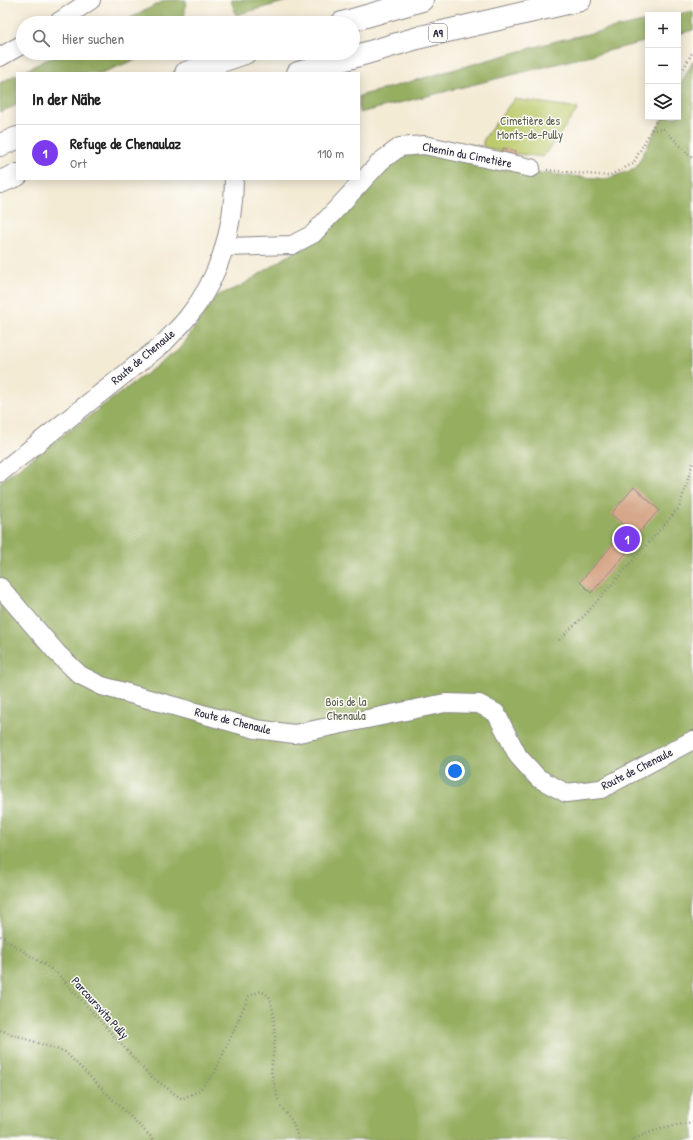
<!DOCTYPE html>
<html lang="de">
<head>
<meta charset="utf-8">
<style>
	:root { --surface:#fff; --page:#f2f2f2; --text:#222; --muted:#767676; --line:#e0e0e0; --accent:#7c3aed }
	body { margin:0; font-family:"Patrick Hand",sans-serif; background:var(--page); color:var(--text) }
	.controls { position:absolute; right:12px; top:12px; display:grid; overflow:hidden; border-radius:0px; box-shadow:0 2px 10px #0003 }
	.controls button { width:36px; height:36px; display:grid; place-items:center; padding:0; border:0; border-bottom:1px solid var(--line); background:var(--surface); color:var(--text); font:20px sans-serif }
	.you { position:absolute; left:455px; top:771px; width:14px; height:14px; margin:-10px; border:3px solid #fff; border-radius:50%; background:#1a73e8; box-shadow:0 0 0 6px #1a73e833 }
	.badge { display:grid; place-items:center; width:26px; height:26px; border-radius:50%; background:var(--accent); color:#fff; font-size:13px; font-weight:700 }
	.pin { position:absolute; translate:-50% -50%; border:2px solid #fff; box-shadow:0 1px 4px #0006 }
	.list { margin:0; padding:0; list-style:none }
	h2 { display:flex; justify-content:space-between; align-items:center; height:52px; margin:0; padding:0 16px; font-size:17px }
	h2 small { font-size:13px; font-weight:400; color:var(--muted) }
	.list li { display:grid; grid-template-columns:26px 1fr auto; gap:12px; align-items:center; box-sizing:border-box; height:56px; padding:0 16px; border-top:1px solid var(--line) }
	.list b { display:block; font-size:15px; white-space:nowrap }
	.list p { margin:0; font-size:13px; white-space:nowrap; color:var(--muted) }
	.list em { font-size:13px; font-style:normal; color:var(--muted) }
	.icon { flex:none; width:22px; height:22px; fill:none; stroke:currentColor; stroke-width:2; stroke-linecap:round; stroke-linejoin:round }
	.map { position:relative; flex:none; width:693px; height:1140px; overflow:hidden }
	.search { position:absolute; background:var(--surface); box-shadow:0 2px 10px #0003; left:16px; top:16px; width:344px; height:44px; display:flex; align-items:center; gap:10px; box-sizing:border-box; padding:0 14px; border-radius:22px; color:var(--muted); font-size:15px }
	.panel { position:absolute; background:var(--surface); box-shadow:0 2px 10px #0003; left:16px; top:72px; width:344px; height:108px; border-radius:0px }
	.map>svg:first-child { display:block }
</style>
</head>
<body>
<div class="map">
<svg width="693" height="1140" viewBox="0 0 693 1140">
	<rect width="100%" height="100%" fill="#fdfcf7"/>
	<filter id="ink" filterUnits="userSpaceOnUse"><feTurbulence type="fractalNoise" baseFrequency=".025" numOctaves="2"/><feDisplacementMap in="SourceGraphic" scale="8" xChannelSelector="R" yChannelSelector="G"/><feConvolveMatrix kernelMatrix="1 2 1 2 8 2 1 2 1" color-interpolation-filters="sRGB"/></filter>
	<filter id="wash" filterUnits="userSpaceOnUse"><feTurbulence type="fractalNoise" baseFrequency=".012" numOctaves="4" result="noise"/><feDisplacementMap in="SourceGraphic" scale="16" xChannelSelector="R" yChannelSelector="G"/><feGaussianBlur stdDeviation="0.9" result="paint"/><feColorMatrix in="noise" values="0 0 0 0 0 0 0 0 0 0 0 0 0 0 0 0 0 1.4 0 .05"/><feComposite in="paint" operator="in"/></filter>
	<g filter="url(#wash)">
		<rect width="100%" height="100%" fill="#f4ebd5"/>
		<!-- green -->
		<path fill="#bcca6c" stroke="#6f7654" d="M514 99 572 107 578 109 543 157C530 155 493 153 483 146V142L485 137Z"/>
		<!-- forest -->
		<g fill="#95ae60" stroke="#5c684e">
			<polygon points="166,0 186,0 184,23 120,23"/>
			<polygon points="231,0 291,0 236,15"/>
			<polygon points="693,11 693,30 678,34 678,15 674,15"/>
			<polygon points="648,21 648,41 359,113 359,96 560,40"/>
			<polygon points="60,53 153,53 101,73 20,73"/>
			<polygon points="693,61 693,1140 0,1140 0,482 181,348 216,296 241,286 316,238 406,150 528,172 606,179 635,169 663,117 678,117 678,89"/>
			<polygon points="17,74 17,105 0,112 0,83"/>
		</g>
		<g id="blocks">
			<!-- building -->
			<g fill="#d6a789">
				<polygon points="503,148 516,151 515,157 501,155"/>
				<polygon points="634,487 659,510 634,538 637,541 591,593 580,582 627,528 611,514"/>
			</g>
		</g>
	</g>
	<g filter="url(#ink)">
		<use href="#blocks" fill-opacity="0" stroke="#8b8688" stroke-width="1"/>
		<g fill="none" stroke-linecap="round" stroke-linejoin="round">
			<!-- minor casing -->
			<g stroke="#8b8688" stroke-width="20">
				<g id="minor">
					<polyline points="57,23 91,0"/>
					<polyline points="0,57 23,44"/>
					<polyline points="226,247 292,245 313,234 381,161 400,147 424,145 531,168"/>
					<path d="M0 473 164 343C171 335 180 327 187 318 219 280 234 228 234 179"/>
					<polyline points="0,587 57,653 80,675 102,686 256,729 294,734 445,703 479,704 496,713 518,756 538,778 566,793 601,789 693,740"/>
				</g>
			</g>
			<!-- highway casing -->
			<g stroke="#8b8688" stroke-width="24">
				<g id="highway">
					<polyline points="342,23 422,0"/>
					<polyline points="186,73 245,53"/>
					<polyline points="298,73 421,37 580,0"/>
					<polyline points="0,145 17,138"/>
					<polyline points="0,182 17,175"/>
				</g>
			</g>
			<!-- path -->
			<g stroke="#8b8688" stroke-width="2.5" stroke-dasharray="1 3" stroke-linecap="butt">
				<polyline points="678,79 693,51"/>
				<polyline points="651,130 664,129 690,156 693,157"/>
				<polyline points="547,170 608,176 633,164 658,117"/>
				<polyline points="559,640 584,616 679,508 693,462"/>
				<polyline points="0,936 57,973 149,1075 182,1099 198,1091 214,1074 249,996 261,991 269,996 273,1010 275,1039 271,1071 279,1104 292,1121 299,1140"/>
				<polyline points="0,1030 65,1052 154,1140"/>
				<polyline points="631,1140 661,1128 693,1122"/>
			</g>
			<!-- minor -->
			<use href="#minor" stroke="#fff" stroke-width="18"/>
			<!-- highway -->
			<use href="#highway" stroke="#fff" stroke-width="22"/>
		</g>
	</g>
	<g text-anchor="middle" stroke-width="3" stroke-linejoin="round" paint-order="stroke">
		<!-- shield labels -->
		<rect fill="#fdfcf7" stroke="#646373" stroke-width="1" x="429" y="24" width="18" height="18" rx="3"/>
		<g font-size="11" font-weight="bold" fill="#22223b">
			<text x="438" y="37">A9</text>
		</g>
		<!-- park labels -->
		<g font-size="12" fill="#585d4c" stroke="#fdfcf7">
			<text x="530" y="125">Cimetière des<tspan x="530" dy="14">Monts-de-Pully</tspan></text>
			<text x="346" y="706">Bois de la<tspan x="346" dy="14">Chenaula</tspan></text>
		</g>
		<!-- street labels -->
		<g font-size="12" fill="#22223b" stroke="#fdfcf7">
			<text transform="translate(467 155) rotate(11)" y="4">Chemin du Cimetière</text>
			<text transform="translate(143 357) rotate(-40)" y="4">Route de Chenaule</text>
			<text transform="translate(233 721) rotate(14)" y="4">Route de Chenaule</text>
			<text transform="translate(637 769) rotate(-27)" y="4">Route de Chenaule</text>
			<text transform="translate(100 1008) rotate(48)" y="4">Parcoursvita Pully</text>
		</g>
	</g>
</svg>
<div class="controls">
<button>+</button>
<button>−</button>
<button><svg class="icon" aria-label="layers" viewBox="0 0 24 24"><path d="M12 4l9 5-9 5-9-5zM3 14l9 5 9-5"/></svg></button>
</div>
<div class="you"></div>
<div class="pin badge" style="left:627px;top:539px">1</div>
<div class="search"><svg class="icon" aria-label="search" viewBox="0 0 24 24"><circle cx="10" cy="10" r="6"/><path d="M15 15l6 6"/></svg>Hier suchen</div>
<section class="panel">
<h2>In der Nähe<small></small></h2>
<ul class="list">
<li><span class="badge">1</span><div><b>Refuge de Chenaulaz</b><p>Ort</p></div><em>110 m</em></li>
</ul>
</section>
</div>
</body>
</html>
